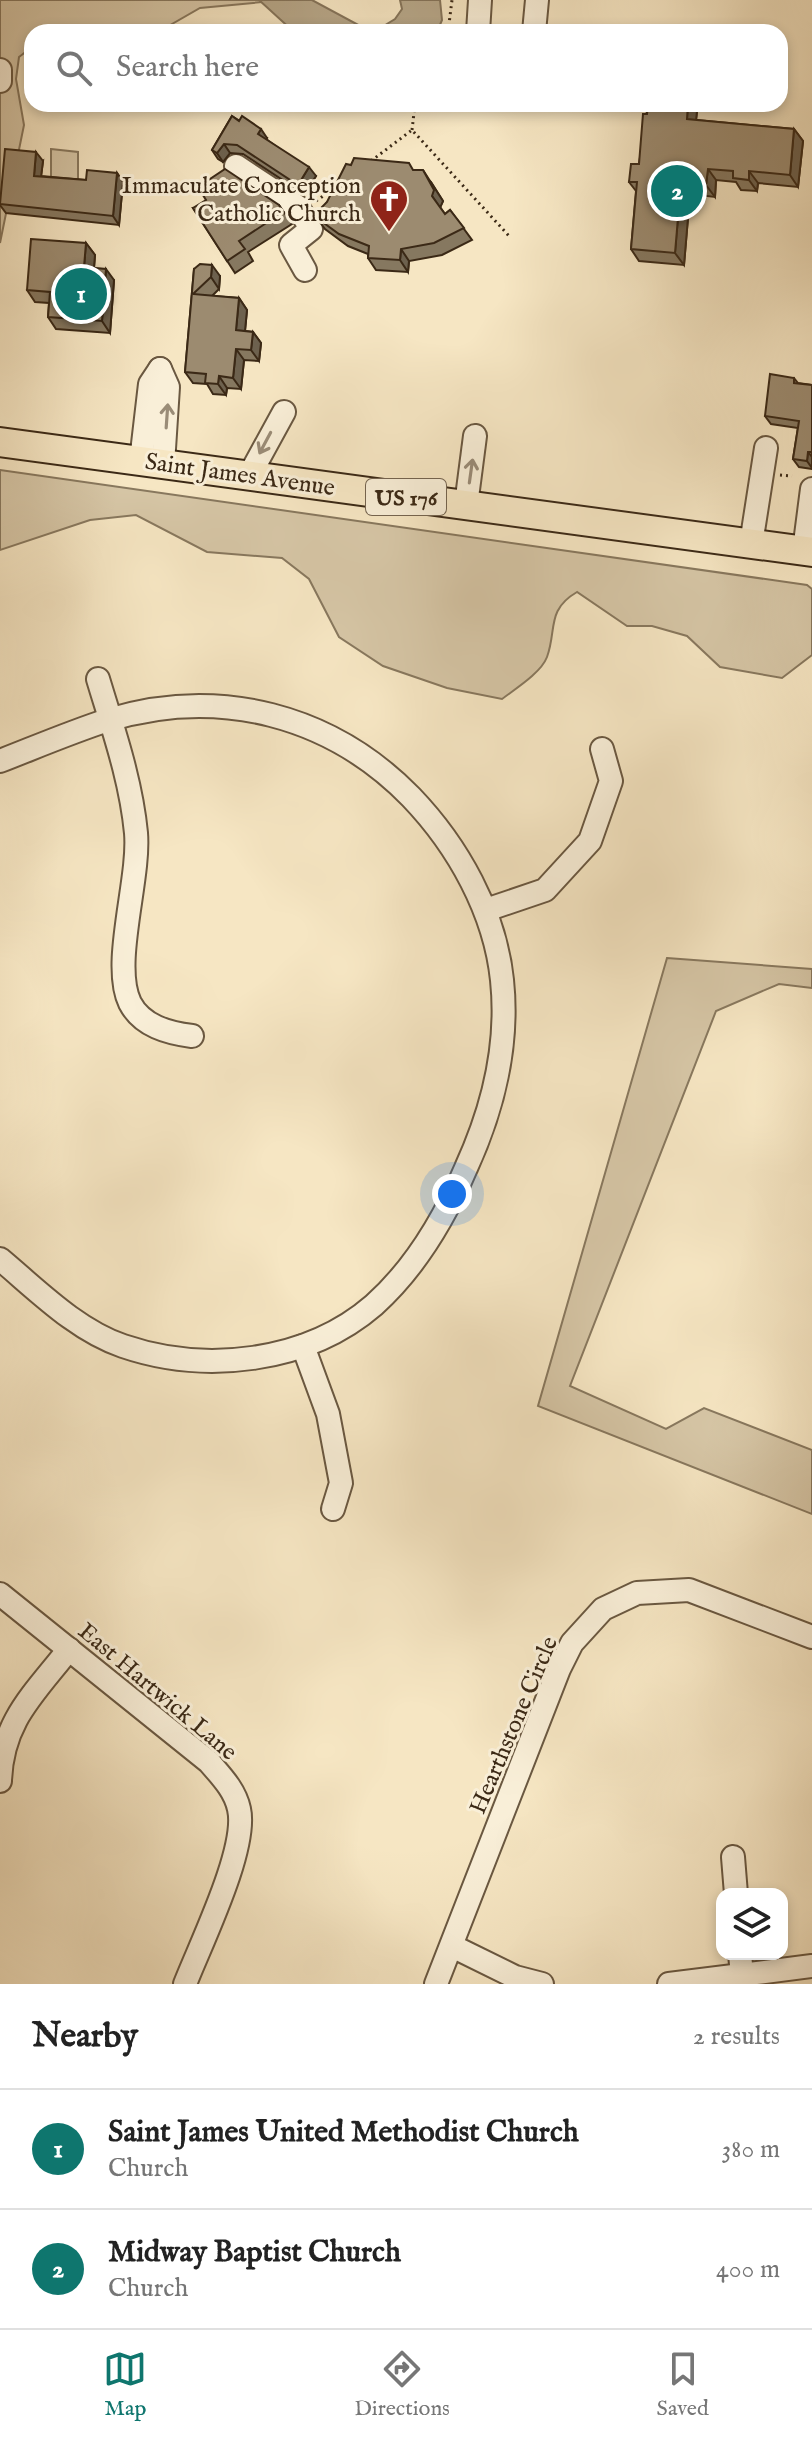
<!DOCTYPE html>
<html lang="en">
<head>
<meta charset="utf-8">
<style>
	:root { --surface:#fff; --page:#f2f2f2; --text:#222; --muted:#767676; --line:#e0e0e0; --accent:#0f766e }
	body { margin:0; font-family:"IM FELL English",serif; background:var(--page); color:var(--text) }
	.controls { position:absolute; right:24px; bottom:24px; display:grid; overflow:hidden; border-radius:16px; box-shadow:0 4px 12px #0003 }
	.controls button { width:72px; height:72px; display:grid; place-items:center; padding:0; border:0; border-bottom:2px solid var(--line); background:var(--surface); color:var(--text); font:40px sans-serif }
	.you { position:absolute; left:452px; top:1194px; width:28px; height:28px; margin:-20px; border:6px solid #fff; border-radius:50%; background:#1a73e8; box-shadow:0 0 0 12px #1a73e833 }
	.badge { display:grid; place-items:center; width:52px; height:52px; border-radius:50%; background:var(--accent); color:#fff; font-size:26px; font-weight:700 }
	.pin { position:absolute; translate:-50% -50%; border:4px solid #fff; box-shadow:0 2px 8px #0006 }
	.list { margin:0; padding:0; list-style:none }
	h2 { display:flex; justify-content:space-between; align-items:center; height:104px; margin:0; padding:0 32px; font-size:34px }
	h2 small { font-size:26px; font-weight:400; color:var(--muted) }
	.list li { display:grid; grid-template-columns:52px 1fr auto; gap:24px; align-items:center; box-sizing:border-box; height:120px; padding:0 32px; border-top:2px solid var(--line) }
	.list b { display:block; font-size:30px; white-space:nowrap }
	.list p { margin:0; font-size:26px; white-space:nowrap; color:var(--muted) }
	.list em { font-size:26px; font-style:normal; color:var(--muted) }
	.icon { flex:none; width:44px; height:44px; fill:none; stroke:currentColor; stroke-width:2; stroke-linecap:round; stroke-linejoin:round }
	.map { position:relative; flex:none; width:812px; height:1984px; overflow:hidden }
	.search { position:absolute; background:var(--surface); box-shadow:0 4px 12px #0003; left:24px; right:24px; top:24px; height:88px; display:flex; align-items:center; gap:20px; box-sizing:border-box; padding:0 28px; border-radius:24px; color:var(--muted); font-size:30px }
	.sheet { height:344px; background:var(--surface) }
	nav { display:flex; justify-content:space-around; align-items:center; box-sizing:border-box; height:112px; border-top:2px solid var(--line); background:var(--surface); font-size:22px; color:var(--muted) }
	nav a { display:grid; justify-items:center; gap:4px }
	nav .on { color:var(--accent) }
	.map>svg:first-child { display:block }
</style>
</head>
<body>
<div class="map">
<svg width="812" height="1984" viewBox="0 0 812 1984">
	<rect width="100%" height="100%" fill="#f6e6c3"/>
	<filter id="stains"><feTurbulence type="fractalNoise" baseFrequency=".0025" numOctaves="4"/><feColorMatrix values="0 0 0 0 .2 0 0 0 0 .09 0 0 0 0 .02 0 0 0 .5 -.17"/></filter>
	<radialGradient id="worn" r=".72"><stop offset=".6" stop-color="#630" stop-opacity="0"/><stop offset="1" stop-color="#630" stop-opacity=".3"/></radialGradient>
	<!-- green -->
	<g fill="#d6c6a6" stroke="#88785e" stroke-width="2">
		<polygon points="0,0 284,0 200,8 158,32 32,32 32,47 19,57 16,79 24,125 0,243"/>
		<polygon points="51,149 78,152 78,185 51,181"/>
		<path d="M0 470 807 585 812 589V655L782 678 720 667 687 636 652 626H627L577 592C546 610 557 630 547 657 541 673 515 689 502 699L447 688 383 666 339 637 309 579 282 558 207 552 136 515 90 520 0 550Z"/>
		<polygon points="667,958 812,969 812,988 779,984 716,1011 570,1386 666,1429 704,1408 812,1450 812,1514 538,1406"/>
	</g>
	<!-- water -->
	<polygon fill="#b6a688" stroke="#85745a" stroke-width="2" points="259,0 312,0 362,27 377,30 395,19 402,9 400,0 440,0 442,20 437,32 294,32"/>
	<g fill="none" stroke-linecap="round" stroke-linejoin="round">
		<!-- minor casing -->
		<g stroke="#6a5841" stroke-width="26">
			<g id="minor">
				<polyline points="478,32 480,0"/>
				<polyline points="534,32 537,0"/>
				<polyline points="0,70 0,81"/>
				<polyline points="236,166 298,207 311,229 291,245 305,270"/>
				<polyline points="160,369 168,387 163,464"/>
				<polyline points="141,461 150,384 160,369"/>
				<polyline points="249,476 284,412"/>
				<polyline points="466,505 475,436"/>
				<polyline points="751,544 766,448"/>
				<polyline points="804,551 812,489"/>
				<path d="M98 679C113 729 131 780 136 833 140 880 111 964 130 1003 142 1026 168 1033 192 1036"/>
				<path d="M0 761C36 747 71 732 108 720 219 686 331 715 411 797 458 846 495 912 502 980 509 1046 493 1109 466 1168 445 1217 414 1269 374 1305 307 1363 205 1374 123 1346 76 1330 37 1290 0 1259"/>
				<polyline points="486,910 545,890 590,841 611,781 602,749"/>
				<polyline points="303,1346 328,1414 341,1483 333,1509"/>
				<path d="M0 1594 209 1762C221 1776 235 1790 239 1809 248 1848 201 1943 185 1984"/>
				<path d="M0 1781C2 1721 34 1694 69 1649"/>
				<polyline points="733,1857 736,1894"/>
				<polyline points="452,1946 515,1977 542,1984"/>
				<polyline points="740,1954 742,1975"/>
				<polyline points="436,1984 559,1669 572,1643 603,1609 637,1593 689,1590 812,1637"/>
				<polyline points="669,1984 812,1966"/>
			</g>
		</g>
		<!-- major casing -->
		<g stroke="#3b2916" stroke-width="32">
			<polyline id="major" points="0,442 812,552"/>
		</g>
		<!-- path -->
		<g stroke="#3b2916" stroke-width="3" stroke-dasharray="2 4" stroke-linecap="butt">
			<polyline points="448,32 452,0"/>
			<polyline points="412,130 415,104"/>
			<polyline points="371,161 412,130 510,237"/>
			<polyline points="316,201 336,187"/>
			<polyline points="780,475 792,476"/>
		</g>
		<!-- minor -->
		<use href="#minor" stroke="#f9efd8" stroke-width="22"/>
		<!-- major -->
		<use href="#major" stroke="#f6e6c3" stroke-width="28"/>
	</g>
	<!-- wall -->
	<g fill="#867860" stroke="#3b2916" stroke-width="2">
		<polygon points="648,104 692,104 697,111 696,120 794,129 803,141 798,187 758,183 757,191 741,190 736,182 716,180 715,197 690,194 684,265 639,261 631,249 636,191 629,182 639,164"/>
		<polygon points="232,116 267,138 266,139 316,176 304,194 243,154 230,153 223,162 218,159 212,150"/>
		<polygon points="43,161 41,176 86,180 117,173 123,182 119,225 6,213 0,205 0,197"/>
		<polygon points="414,170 431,182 443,201 440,207 445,214 450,210 472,240 442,255 409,261 408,272 376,270 368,258 368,254 348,246 325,229 317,218 327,202"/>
		<polygon points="279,205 292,224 248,252 253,261 235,273 193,208"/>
		<polygon points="86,243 95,255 94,268 114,280 110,333 56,329 48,317 49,303 35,302 27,290"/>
		<polygon points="194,269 220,276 219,289 212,296 239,298 247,310 245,331 253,332 261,343 259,361 244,360 241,389 227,388 226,395 213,394 207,384 193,383 185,372"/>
		<polygon points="794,378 798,383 812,385 812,469 799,467 793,459 798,428 771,424 765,416"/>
	</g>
	<!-- shaded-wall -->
	<g fill="#6d614e" stroke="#3b2916" stroke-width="2">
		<polygon points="688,104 692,104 697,111 695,131 687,119"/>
		<polygon points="261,129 267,138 264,143 258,134"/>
		<polygon points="794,129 803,141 798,187 790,175"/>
		<polygon points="224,144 230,153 223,162 217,153"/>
		<polygon points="36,152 43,161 40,185 34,176"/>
		<polygon points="309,167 316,176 304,194 298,185"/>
		<polygon points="708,169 716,180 715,197 706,185"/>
		<polygon points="423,170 443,201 440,208 432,196"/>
		<polygon points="749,171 758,183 757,191 749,180"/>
		<polygon points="117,173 123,182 119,225 113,216"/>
		<polygon points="681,182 690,194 684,265 675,253"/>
		<polygon points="86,243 95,255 93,279 84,267"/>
		<polygon points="401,249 409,261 408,272 400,260"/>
		<polygon points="212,265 220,276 219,289 211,277"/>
		<polygon points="106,269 114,280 110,333 102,321"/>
		<polygon points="239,298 247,310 244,341 236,330"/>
		<polygon points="253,332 261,343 259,361 251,350"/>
		<polygon points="236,349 244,360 241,389 233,378"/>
		<polygon points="219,376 227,388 226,395 218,384"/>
		<polygon points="808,452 812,457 812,468 807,461"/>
	</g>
	<!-- building -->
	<g fill="#9c8b70" stroke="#3b2916" stroke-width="2">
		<polygon points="648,104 688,104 687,119 794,129 790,175 749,171 749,180 733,178 733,171 708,169 706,185 681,182 675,253 631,249 637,182 629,182 631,164 639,164 643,114 647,114"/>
		<polygon points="232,116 239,121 242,116 261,129 258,134 309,167 298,185 237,145 224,144 217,153 212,150"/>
		<polygon points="5,149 36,152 34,176 86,180 87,170 117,173 113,216 0,204"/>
		<polygon points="354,158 409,163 413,170 423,170 434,190 432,196 445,214 450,210 464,228 434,243 401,249 400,260 368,258 369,246 339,234 317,218 316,213 327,202 346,164 351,165"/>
		<polygon points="225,169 279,205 283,212 239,241 245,249 227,261 193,208 206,200 198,187"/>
		<polygon points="31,239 86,243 84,267 106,269 102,321 48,317 50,292 27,290"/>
		<polygon points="200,264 212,265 211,277 193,294 239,298 236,330 253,332 251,350 236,349 233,378 219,376 218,384 205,383 206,374 185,372 194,269"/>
		<polygon points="770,374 794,378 794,383 812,385 812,452 808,452 807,461 793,459 799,421 765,416"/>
	</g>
	<!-- one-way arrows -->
	<defs><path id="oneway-shaft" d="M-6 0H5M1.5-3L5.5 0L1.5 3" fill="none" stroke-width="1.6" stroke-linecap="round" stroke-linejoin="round" transform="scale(2)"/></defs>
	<g stroke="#9a8c77">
		<use href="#oneway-shaft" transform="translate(167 416) rotate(-86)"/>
		<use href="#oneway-shaft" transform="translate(265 443) rotate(118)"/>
		<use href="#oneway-shaft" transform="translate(471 471) rotate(-82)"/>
	</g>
	<!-- icons -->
	<defs>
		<g id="church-pin" transform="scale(2)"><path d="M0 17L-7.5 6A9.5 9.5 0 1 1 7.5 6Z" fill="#8f2418" stroke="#f9efd8"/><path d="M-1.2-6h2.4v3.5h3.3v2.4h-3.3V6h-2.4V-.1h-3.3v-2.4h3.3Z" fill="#fff"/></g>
	</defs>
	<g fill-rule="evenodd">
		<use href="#church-pin" x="389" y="199"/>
	</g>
	<g text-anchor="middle" stroke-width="6" stroke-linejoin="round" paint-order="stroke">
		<!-- shield labels -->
		<rect fill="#f9efd8" stroke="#746450" stroke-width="2" x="366" y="479" width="80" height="36" rx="6"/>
		<g font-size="22" font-weight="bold" fill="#3b2916">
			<text x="406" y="505">US 176</text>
		</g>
		<!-- poi labels -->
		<g font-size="24" fill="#3b2916" stroke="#f9efd8" text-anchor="end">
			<text x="361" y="193">Immaculate Conception<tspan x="361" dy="28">Catholic Church</tspan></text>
		</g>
		<!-- street labels -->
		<g font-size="24" fill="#3b2916" stroke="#f9efd8">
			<text transform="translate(240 474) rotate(8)" y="8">Saint James Avenue</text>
			<text transform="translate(158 1691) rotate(40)" y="8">East Hartwick Lane</text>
			<text transform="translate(513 1725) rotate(-67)" y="8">Hearthstone Circle</text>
		</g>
	</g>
	<rect width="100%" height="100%" filter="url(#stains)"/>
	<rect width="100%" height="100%" fill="url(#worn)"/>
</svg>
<div class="controls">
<button><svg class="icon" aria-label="layers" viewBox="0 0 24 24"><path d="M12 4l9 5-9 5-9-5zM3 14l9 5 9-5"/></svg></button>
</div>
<div class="you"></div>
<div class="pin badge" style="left:81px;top:294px">1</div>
<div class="pin badge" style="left:677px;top:191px">2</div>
<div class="search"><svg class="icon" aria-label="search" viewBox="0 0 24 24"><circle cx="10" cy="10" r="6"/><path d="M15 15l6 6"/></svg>Search here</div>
</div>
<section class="sheet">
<h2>Nearby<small>2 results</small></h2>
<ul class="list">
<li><span class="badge">1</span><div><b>Saint James United Methodist Church</b><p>Church</p></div><em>380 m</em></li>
<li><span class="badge">2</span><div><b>Midway Baptist Church</b><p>Church</p></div><em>400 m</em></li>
</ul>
</section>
<nav>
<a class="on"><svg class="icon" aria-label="map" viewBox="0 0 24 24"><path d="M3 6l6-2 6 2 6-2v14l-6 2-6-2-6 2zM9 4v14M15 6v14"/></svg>Map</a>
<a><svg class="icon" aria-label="directions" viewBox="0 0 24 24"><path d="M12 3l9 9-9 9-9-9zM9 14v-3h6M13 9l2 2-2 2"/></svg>Directions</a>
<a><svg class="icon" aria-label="saved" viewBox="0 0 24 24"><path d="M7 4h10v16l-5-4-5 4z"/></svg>Saved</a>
</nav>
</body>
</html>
